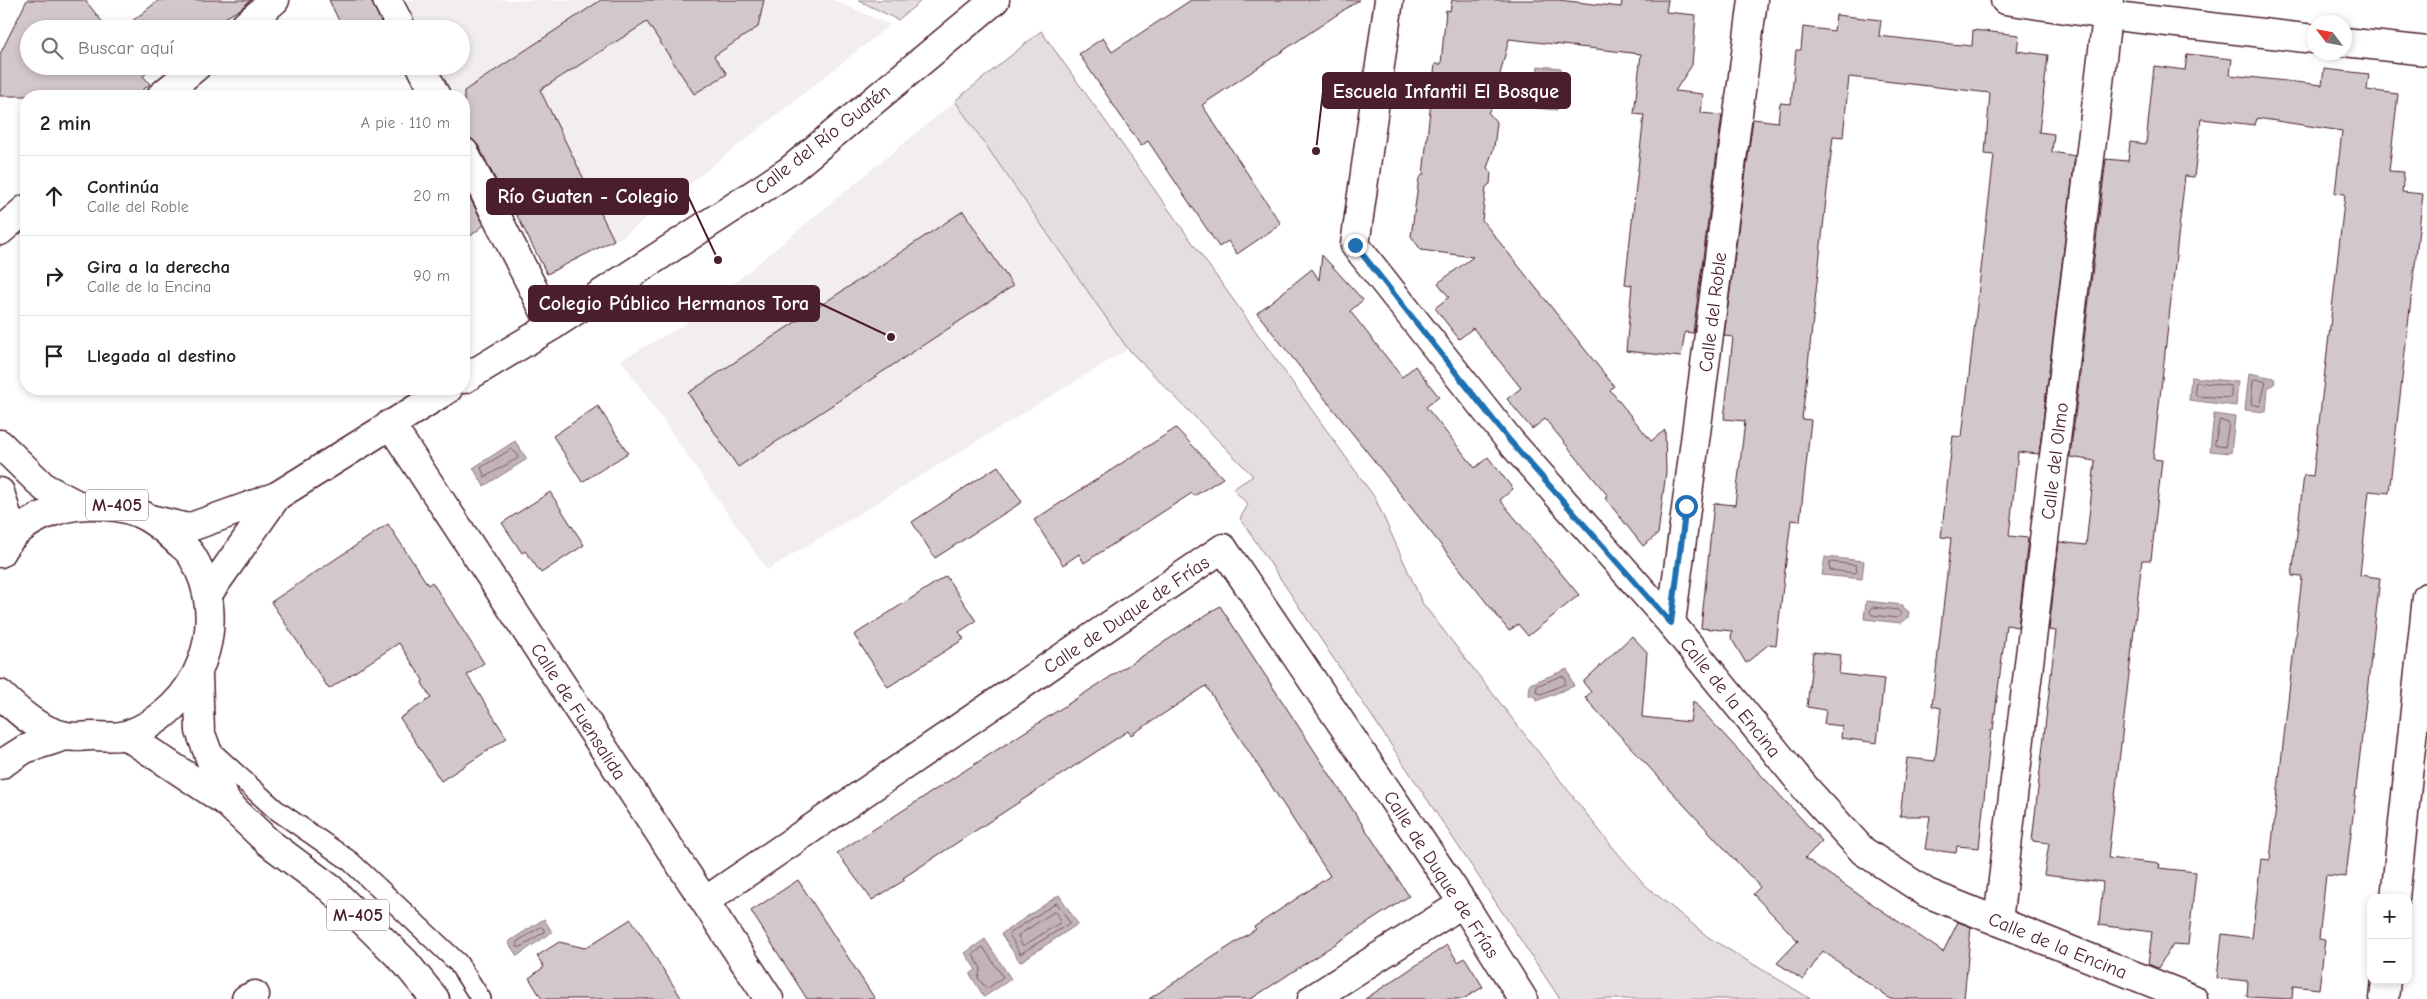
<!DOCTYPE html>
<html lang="es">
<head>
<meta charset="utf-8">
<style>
	:root { --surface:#fff; --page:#f6f6f6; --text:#202124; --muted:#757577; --line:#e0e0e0 }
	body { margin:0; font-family:"Comic Neue",sans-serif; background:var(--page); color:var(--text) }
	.controls { position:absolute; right:15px; bottom:15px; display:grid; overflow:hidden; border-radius:10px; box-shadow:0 2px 8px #0003 }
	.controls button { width:45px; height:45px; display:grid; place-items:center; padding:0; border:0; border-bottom:1px solid var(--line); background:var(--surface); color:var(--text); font:25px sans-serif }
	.compass { position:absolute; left:2307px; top:15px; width:45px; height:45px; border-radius:50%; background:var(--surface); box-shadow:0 2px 8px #0003; rotate:302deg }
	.stop { position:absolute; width:15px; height:15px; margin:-11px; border:4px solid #1f6fb2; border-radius:50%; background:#fff }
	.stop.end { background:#1f6fb2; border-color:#fff; box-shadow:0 1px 5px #0008 }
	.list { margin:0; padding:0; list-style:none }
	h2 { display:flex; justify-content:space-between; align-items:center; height:65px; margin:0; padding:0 20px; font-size:21px }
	h2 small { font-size:16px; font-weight:400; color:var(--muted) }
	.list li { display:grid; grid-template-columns:32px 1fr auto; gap:15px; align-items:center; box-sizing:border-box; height:80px; padding:0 20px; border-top:1px solid var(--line) }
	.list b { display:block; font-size:19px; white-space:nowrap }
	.list p { margin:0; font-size:16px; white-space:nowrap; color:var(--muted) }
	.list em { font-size:16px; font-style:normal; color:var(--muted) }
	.icon { flex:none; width:28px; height:28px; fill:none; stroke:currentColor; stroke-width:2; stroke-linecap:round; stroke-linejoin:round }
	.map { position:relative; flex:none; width:2427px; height:999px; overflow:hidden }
	.search { position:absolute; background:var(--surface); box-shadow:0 2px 8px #0003; left:20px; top:20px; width:450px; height:55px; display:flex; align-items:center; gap:12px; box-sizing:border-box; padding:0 18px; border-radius:28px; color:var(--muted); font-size:19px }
	.panel { position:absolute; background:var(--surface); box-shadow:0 2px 8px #0003; left:20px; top:90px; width:450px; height:305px; border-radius:20px }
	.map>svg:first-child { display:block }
</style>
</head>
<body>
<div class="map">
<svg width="2427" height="999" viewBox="0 0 2427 999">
	<rect width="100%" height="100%" fill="#fff"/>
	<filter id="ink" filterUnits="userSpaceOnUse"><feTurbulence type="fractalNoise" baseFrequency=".02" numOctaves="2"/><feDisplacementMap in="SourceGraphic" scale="10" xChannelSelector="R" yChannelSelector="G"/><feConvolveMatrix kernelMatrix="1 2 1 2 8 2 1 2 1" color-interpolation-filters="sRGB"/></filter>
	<g filter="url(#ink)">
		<!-- built -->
		<g fill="#f2eeef">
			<polygon points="405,0 833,0 890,25 625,235 547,274 464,114 464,96 453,96 437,66 461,66 461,29 419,29"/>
			<polygon points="955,101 1128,349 767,570 621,360 682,326"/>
		</g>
		<!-- green -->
		<g fill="#e5dee0" stroke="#987e86">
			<polygon points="858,0 922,0 898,20"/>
			<polygon points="1041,31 1375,498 1423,604 1610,844 1645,885 1708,937 1811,999 1560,999 1240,518 1248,505 1233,489 1253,476 1128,349 955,101"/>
		</g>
		<!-- water -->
		<g fill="#c1b3b6" stroke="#91787e">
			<polygon points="1538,66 1561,68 1557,110 1533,108"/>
			<polygon points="2249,373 2274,378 2275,383 2268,388 2266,412 2245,410"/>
			<polygon points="2191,377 2238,382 2236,406 2189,400"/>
			<polygon points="2214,414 2235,417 2231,453 2210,451"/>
			<polygon points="515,441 527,459 484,486 473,468"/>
			<polygon points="1825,557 1864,561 1862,579 1822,575"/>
			<polygon points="1866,601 1903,605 1903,607 1909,612 1908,618 1901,623 1864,619"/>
			<polygon points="1567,669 1574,686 1537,701 1536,697 1529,695 1530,684"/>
			<polygon points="1059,895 1078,924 1020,962 1001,934"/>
			<polygon points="544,919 552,932 517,956 508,942"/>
			<polygon points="985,939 1011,979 984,997 970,974 976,970 965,953"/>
		</g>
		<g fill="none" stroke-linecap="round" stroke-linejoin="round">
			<!-- shore -->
			<g stroke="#7a5a63" stroke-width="1">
				<polygon points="1544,72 1556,75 1551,105 1539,102"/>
				<polygon points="2256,379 2266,382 2260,406 2251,404 2253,381"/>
				<polygon points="2198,382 2231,386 2231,398 2196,396 2195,384"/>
				<polygon points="2220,420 2229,423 2225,447 2215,445"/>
				<polygon points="512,449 518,455 518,458 485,477 481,468"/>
				<polygon points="1831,562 1856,565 1857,572 1855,573 1830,570 1829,565"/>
				<polygon points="1873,607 1898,610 1902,614 1897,618 1872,615 1870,612"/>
				<polygon points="1562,676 1565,678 1565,684 1541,694 1536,692 1537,686"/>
				<polygon points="1057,903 1070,923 1020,954 1009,934"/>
				<polygon points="1054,912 1057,913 1061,922 1025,945 1022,945 1018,936"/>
				<polygon points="541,927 544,929 544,932 521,947 517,947 517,942"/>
				<polygon points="983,947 1003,977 987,989 978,978 981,968 973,955"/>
			</g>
		</g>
		<!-- building -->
		<g fill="#d2c7cb" stroke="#4a1f2b">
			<polygon points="27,0 85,0 108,29 29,29 29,66 156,66 143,76 150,84 135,96 0,96 0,54"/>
			<polygon points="159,0 251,0 239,10 205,29 122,29"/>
			<polygon points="329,0 371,0 384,29 343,29"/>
			<polygon points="601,0 764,0 758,27 714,56 727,74 694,94 647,22 540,90 614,240 547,274 511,204 509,206 478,145 472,139 464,137 464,91"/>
			<polygon points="1191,0 1359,0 1202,105 1281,224 1237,254 1228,241 1219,247 1148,141 1141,146 1079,54 1103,38 1112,52"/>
			<polygon points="1452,0 1558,0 1621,7 1622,0 1668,0 1666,12 1696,15 1692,65 1675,91 1703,94 1701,113 1722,115 1693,333 1685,332 1681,357 1626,351 1632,285 1625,284 1644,115 1634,114 1641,54 1509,39 1497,86 1501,91 1500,101 1488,112 1497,123 1494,147 1487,168 1491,172 1490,184 1486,187 1482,220 1614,386 1610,390 1651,441 1665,430 1666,472 1658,534 1643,546 1605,498 1608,496 1545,419 1532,429 1507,399 1521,388 1473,328 1459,339 1435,308 1449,297 1438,283 1473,257 1421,250 1411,236 1419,178 1423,175 1435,64 1441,64 1446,10 1450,11"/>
			<polygon points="1836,15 1881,20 1879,36 1941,43 1972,46 1973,30 2019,35 2017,51 2048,55 2039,132 2054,134 2052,152 2075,156 2039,454 2018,452 2009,536 2028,538 2018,627 2006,625 1993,730 1991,730 1979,848 1957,846 1956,853 1925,849 1930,816 1900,816 1907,758 1935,761 1941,708 1932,706 1951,538 1941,537 1953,436 1962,437 1994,155 1985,154 1990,93 1849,77 1843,137 1833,136 1802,419 1811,420 1800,521 1791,520 1776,645 1769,644 1746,663 1731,638 1732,631 1701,628 1714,503 1735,505 1745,421 1724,419 1733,337 1724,336 1753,119 1778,122 1780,103 1791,104 1796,50 1801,50 1803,27 1834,31"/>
			<polygon points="2187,54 2232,59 2230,75 2322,85 2324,69 2369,74 2367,90 2398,94 2389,171 2404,172 2402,192 2423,194 2389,493 2369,491 2360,575 2380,578 2346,877 2326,875 2319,939 2325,940 2319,989 2293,986 2292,999 2247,997 2248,981 2217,978 2222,934 2252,938 2261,859 2270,860 2302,577 2292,576 2304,475 2313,476 2345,194 2335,193 2342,131 2257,118 2255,125 2201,119 2194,177 2185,176 2153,459 2162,460 2151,560 2142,560 2108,858 2160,864 2159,868 2196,872 2188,945 2173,944 2158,968 2148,964 2152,932 2099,925 2103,882 2044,875 2049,843 2032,841 2056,631 2049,630 2059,542 2086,545 2093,479 2095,461 2070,457 2106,159 2128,161 2130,142 2146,144 2154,66 2185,70"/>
			<polygon points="464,186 484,225 464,241"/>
			<polygon points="963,211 1013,286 738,467 688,393"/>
			<polygon points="1322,255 1363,300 1350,311 1402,377 1415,366 1439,397 1426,407 1475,468 1488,457 1513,489 1500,500 1579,595 1528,636 1518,624 1509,631 1257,313 1312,269 1319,280"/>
			<polygon points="598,406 628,453 582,482 553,436"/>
			<polygon points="1176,428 1223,478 1194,496 1192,493 1084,563 1079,554 1063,565 1034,520"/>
			<polygon points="998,466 1022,502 935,558 912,522"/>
			<polygon points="550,492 584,545 541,573 525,551 522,553 502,523"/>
			<polygon points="388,524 428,585 432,582 484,663 467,675 507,738 441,781 400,718 431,698 422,683 423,680 399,643 329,689 271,602"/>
			<polygon points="946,576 976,621 959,632 964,639 888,687 854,635"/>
			<polygon points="1220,606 1409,896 1251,999 1149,999 1256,929 1254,927 1330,876 1206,686 1131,735 1128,731 903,878 905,880 872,900 837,853"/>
			<polygon points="1632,636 1647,652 1642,717 1690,722 1693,701 1822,841 1805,858 1943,952 1958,922 1971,927 1964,999 1890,999 1823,951 1803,980 1777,963 1798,941 1753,894 1760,887 1585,698 1591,692 1583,682"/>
			<polygon points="1813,652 1841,655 1839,674 1884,679 1877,743 1841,738 1842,726 1824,724 1826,710 1807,707"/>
			<polygon points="798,880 875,999 807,999 751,911"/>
			<polygon points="631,919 682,999 542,999 529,978 544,967 537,956 559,942 585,948"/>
			<polygon points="1447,945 1458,962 1465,958 1483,987 1463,999 1365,999"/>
		</g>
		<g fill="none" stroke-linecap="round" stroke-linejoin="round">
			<!-- service casing -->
			<g stroke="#4a1f2b" stroke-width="22">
				<polyline id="service" points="209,749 275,809 350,861 458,963 481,999"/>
			</g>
			<!-- minor casing -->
			<g stroke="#4a1f2b" stroke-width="31">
				<g id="minor">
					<polyline points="387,0 402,29"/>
					<polyline points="1389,0 1355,245 1510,441 1671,623 1807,790 1863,851 1927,893 2193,999"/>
					<polyline points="2005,0 2107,15 2314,39"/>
					<polyline points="241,29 275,0"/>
					<polyline points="2344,42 2427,51"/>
					<polyline points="421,66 436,96"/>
					<polyline points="161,96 197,66"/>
					<polyline points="464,152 552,326"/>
					<polyline points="0,231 26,209"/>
					<polyline points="390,424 769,999"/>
					<polyline points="1671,623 1753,0"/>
					<polyline points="0,765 25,749 66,736"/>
					<polyline points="705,901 1223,548 1463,903 1523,999"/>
					<polyline points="1998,921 2109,0"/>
					<polyline points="246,999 255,995"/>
					<polyline points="1312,999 1463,903"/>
				</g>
			</g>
			<!-- tertiary casing -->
			<g stroke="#4a1f2b" stroke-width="31">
				<g id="tertiary">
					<polyline points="464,379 552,326 789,171 995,0"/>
					<polyline points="155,520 188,528 277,496 448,389"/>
					<polyline points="208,594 277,496"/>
					<polyline points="2395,898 2427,597"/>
					<polyline points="2384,999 2386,980"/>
				</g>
			</g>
			<!-- primary casing -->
			<g stroke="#4a1f2b" stroke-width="31">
				<g id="primary">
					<polyline points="0,444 45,488 76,504"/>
					<polyline points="0,492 7,515 6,542"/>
					<path d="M0 553C17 522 59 504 93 505 131 506 149 514 176 540 181 545 189 550 192 556 233 623 199 711 126 735 116 738 102 736 92 736 84 736 74 738 66 736 39 731 19 712 0 694"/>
					<polyline points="198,675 200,731 226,802"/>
					<polyline points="125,735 226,802 268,842 331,889 405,962 435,999"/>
				</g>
			</g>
			<!-- service -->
			<use href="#service" stroke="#fff" stroke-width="19"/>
			<!-- minor -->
			<use href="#minor" stroke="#fff" stroke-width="28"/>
			<!-- tertiary -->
			<use href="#tertiary" stroke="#fff" stroke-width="28"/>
			<!-- primary -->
			<use href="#primary" stroke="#fff" stroke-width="28"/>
		</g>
	</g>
	<g fill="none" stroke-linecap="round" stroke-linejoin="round" filter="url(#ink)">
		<!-- route -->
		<polyline stroke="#1f6fb2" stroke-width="6" points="1355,245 1510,441 1671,623 1686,506"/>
	</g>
	<g text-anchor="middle" stroke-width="4" stroke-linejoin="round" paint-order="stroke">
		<!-- shield labels -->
		<g fill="#fff" stroke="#80626b" stroke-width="1">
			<rect x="86" y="489.5" width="62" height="31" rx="4"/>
			<rect x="327" y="899.5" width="62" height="31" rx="4"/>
		</g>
		<g font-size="18" font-weight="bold" fill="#4a1f2b">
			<text x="117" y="511">M-405</text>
			<text x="358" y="921">M-405</text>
		</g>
		<!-- street labels -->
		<g font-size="19" fill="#4a1f2b" stroke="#fff">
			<text transform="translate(822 139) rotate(-38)" y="7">Calle del Río Guatén</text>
			<text transform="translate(1712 312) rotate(-83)" y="7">Calle del Roble</text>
			<text transform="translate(2054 461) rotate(-83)" y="7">Calle del Olmo</text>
			<text transform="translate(1126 614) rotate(-34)" y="7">Calle de Duque de Frías</text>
			<text transform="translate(1731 697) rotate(51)" y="7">Calle de la Encina</text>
			<text transform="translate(579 711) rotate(57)" y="7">Calle de Fuensalida</text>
			<text transform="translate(1442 874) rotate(57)" y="7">Calle de Duque de Frías</text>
			<text transform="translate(2058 945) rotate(22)" y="7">Calle de la Encina</text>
		</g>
	</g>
	<!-- callouts -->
	<path fill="none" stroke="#4a1f2b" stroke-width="2" d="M1316 151L1323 91M718 260L688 196M891 337L819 303"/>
	<g fill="#4a1f2b" stroke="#fff" stroke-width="2">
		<circle cx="1316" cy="151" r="5"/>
		<circle cx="718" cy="260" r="5"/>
		<circle cx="891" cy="337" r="5"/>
	</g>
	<g fill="#4a1f2b" stroke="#4a1f2b" stroke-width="2">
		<rect x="1323" y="73" width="247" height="35" rx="5"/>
		<rect x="487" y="179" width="201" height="35" rx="5"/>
		<rect x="529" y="286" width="290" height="35" rx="5"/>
	</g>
	<g font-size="20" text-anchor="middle" font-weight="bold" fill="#fff">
		<text x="1446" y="98">Escuela Infantil El Bosque</text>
		<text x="588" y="203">Río Guaten - Colegio</text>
		<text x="674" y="310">Colegio Público Hermanos Tora</text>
	</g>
</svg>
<div class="controls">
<button>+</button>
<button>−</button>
</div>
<svg class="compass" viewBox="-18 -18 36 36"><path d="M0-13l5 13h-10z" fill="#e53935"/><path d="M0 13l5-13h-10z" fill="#757577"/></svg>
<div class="stop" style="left:1686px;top:506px"></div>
<div class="stop end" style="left:1355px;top:245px"></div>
<div class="search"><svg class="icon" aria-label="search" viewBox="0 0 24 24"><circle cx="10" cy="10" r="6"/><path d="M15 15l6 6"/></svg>Buscar aquí</div>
<section class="panel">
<h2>2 min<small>A pie · 110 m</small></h2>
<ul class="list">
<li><svg class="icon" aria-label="ahead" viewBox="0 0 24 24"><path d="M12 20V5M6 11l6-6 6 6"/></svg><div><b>Continúa</b><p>Calle del Roble</p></div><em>20 m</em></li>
<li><svg class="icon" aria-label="right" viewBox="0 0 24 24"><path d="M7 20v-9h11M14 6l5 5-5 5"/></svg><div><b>Gira a la derecha</b><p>Calle de la Encina</p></div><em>90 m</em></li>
<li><svg class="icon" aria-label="arrive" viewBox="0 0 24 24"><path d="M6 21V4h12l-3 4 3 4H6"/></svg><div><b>Llegada al destino</b></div></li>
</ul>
</section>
</div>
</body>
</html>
